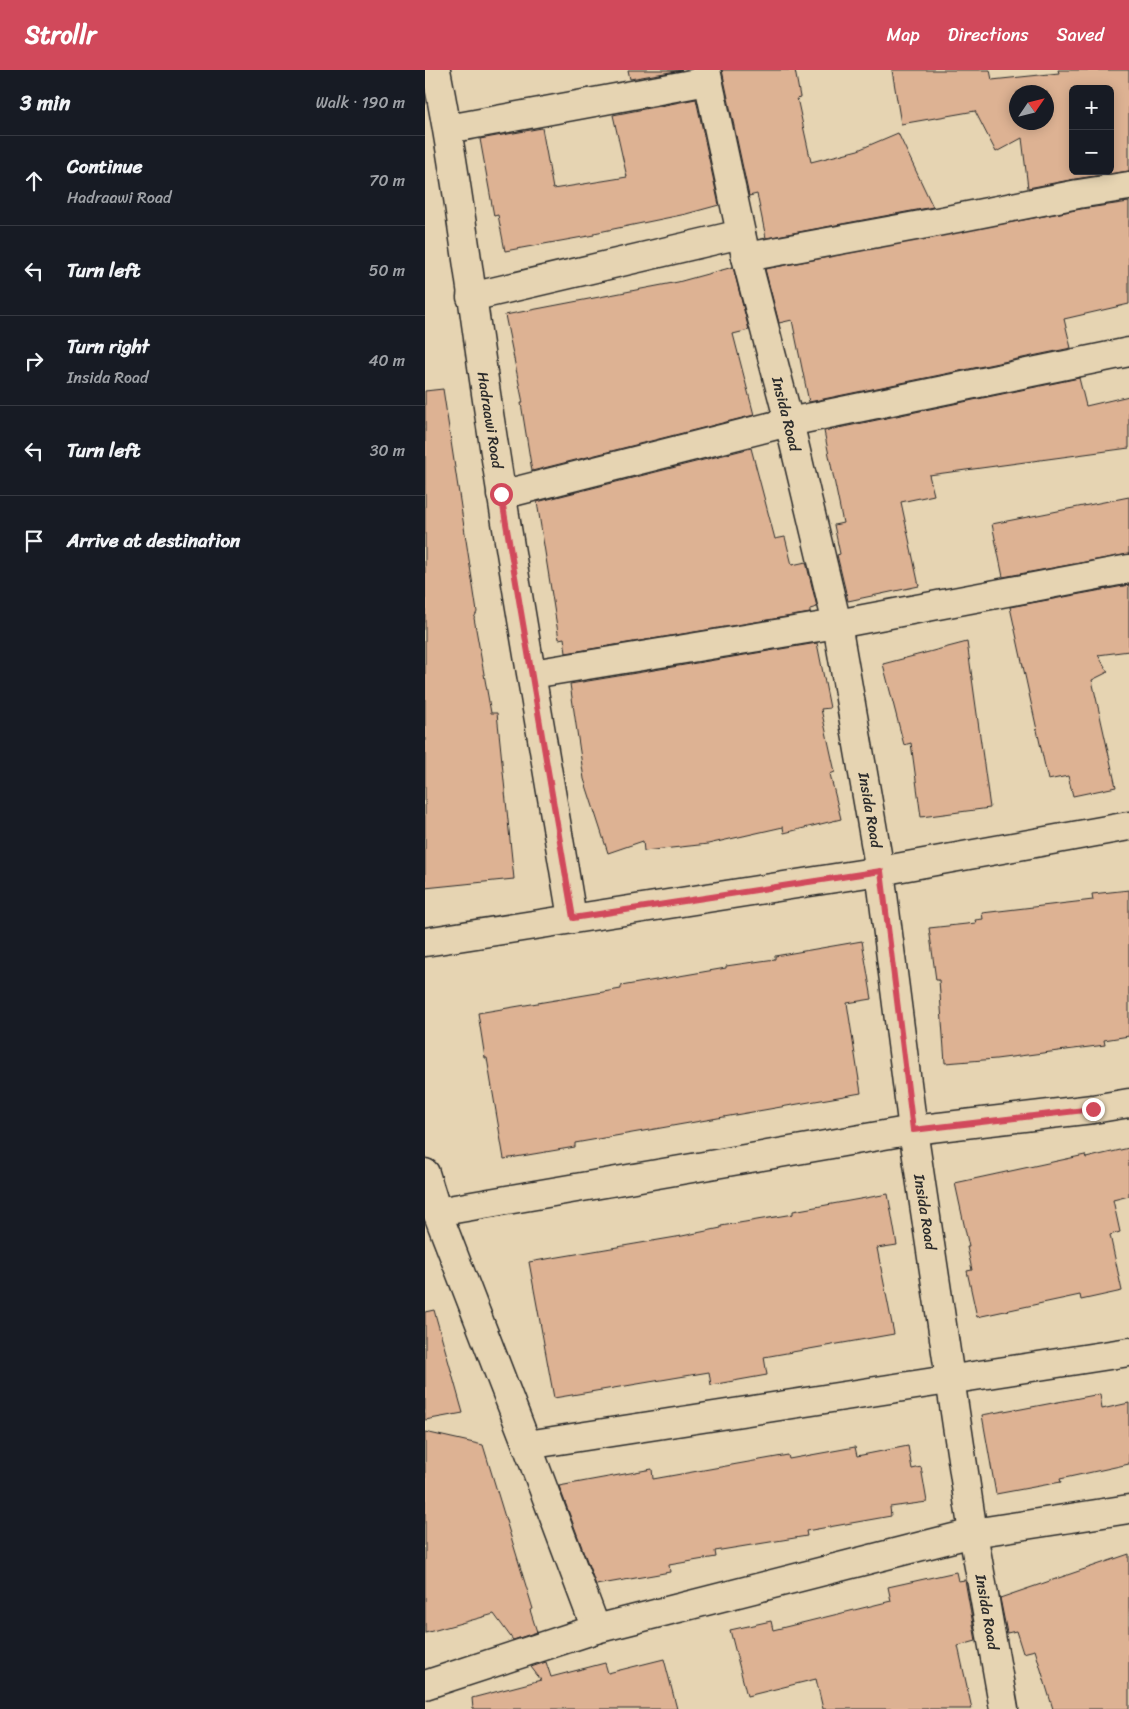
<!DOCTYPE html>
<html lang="en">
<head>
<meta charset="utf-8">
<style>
	:root { --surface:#171b24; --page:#20242c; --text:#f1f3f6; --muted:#9ea1a6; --line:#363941; --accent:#d1495b }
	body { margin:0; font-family:Sriracha,sans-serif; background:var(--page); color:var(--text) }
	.controls { position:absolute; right:15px; top:15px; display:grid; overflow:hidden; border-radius:8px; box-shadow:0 2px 12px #0003 }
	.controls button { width:45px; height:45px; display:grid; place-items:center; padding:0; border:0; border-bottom:1px solid var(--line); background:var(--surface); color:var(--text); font:25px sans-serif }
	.compass { position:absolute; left:584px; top:15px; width:45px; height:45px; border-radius:50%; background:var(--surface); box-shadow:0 2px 12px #0003; rotate:55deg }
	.stop { position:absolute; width:15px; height:15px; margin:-11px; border:4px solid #d1495b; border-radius:50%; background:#fff }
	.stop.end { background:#d1495b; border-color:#fff; box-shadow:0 1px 5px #0008 }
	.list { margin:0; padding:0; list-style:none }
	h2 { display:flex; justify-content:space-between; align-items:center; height:65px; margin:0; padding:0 20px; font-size:21px }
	h2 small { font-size:16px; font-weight:400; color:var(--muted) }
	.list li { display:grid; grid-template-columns:32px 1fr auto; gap:15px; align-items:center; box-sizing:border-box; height:90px; padding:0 20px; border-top:1px solid var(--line) }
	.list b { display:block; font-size:19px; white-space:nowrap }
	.list p { margin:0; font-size:16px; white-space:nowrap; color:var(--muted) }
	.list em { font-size:16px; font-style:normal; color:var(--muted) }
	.icon { flex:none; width:28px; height:28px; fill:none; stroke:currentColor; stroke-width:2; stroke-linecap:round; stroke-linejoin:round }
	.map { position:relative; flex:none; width:704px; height:1639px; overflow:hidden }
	header { display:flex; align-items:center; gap:30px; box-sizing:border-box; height:70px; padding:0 25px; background:var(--accent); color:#fff }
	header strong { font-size:24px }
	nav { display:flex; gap:28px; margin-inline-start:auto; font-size:18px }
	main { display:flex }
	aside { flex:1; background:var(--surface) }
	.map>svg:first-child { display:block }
</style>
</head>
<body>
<header>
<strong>Strollr</strong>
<nav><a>Map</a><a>Directions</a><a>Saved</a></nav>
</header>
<main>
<aside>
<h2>3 min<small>Walk · 190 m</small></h2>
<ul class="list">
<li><svg class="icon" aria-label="ahead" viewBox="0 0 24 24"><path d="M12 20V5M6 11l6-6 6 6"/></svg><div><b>Continue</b><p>Hadraawi Road</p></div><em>70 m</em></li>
<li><svg class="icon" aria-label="left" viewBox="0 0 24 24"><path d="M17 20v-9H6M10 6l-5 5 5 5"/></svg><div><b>Turn left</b></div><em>50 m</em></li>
<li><svg class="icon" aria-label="right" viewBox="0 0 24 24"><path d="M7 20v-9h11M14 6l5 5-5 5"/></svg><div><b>Turn right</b><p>Insida Road</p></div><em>40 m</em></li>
<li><svg class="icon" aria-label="left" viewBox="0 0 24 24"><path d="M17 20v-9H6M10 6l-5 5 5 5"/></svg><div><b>Turn left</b></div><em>30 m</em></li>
<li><svg class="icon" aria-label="arrive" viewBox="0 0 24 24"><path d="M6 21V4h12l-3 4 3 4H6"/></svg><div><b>Arrive at destination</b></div></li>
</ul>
</aside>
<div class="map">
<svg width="704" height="1639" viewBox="0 0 704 1639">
	<rect width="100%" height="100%" fill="#e6d4b2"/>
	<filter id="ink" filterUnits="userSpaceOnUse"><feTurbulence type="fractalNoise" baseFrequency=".02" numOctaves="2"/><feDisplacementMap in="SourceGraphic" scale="10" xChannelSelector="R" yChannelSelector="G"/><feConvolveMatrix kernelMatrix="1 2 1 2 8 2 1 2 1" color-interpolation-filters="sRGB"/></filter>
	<g filter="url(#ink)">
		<!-- building -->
		<g fill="#ddb293" stroke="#2b2b2b" fill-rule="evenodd">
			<polygon points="203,0 257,0 205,9"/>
			<polygon points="297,0 370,0 375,27 372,28 386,92 433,80 473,63 508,137 341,168 332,124 324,126"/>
			<path d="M467 0H565L567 10 634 3 633 0H704V101L650 109 603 118 597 68 571 82 550 41 476 54ZM648 19H685V101H648ZM592 22H622V52H592Z"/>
			<polygon points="271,29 294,135 261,144 169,163 169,165 80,181 73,145 69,146 55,69 117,58 128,119 202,107 188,45"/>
			<polygon points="704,132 704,234 639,249 646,278 384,332 367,250 354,253 340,199 656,139"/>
			<polygon points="308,197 324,260 308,264 329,345 107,401 96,333 98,333 80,245 253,212"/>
			<polygon points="654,308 661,336 704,326 704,378 504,405 509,425 476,432 494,516 423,531 412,485 415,484 409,455 418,453 399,361"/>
			<polygon points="18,319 52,542 49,548 66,643 72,643 89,809 0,818 0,321"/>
			<polygon points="326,378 350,469 360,467 367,495 381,492 392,537 385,539 385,543 141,583 139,568 134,569 112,432"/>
			<polygon points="704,427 704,484 578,507 567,454"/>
			<polygon points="704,515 704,581 673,585 683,602 667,610 691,717 648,726 643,706 623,710 585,537"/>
			<polygon points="542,572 565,738 496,747 486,673 479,675 458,594"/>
			<polygon points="392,573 405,638 396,639 410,702 405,704 416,749 359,763 358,757 283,774 219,781 218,771 183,783 159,709 145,614"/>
			<polygon points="704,820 704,966 679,970 680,975 571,989 520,993 514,910 511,910 504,858 551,853 550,850 558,849 557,843 668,830 667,824"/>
			<polygon points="437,871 447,929 422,933 436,1023 150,1073 150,1077 79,1089 62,988 60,988 53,943 196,919 196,916 301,898 301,896 350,889 350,886"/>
			<polygon points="704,1078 704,1126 688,1130 695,1162 685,1165 697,1221 656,1230 655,1225 552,1247 542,1201 547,1200 542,1177 544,1177 530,1113 660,1085 661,1088"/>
			<polygon points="463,1124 472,1175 452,1178 469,1264 339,1287 342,1305 286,1315 284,1302 129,1328 104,1192 257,1166 296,1158 296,1156 368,1144 368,1141"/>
			<polygon points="9,1240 38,1343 0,1350 0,1242"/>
			<polygon points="675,1324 677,1339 704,1333 704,1394 635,1409 636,1412 571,1424 557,1345 590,1339 591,1340"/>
			<polygon points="0,1362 58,1375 108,1539 105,1540 112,1562 88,1570 69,1544 0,1563"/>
			<polygon points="483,1376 487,1399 496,1397 502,1432 465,1437 466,1446 381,1461 382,1466 290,1481 291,1487 244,1495 245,1502 171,1515 134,1416 227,1399 228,1409 363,1385 364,1389 430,1377 432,1386"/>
			<polygon points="704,1484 704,1639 628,1639 610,1580 598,1583 591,1561 582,1563 575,1528"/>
			<polygon points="531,1502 533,1511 540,1510 551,1571 533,1576 547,1639 398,1639 391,1609 322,1626 305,1560 346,1551 348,1560 466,1531 463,1517"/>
			<polygon points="239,1589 252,1639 48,1639 47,1628 116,1610 106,1597 121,1592 126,1607 180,1593 183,1603"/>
		</g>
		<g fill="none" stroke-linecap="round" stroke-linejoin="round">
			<!-- street casing -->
			<g stroke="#2b2b2b" stroke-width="31">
				<g id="street">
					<path d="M11 0C34 116 47 233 65 350 90 516 120 682 147 848"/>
					<polyline points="281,0 321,187 364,352 412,554 455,801 488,1060 548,1463 579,1639"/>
					<polyline points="23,59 283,11"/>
					<polyline points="321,187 507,153 653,124 704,116"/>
					<polyline points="46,227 316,164"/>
					<polyline points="76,425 364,352 704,282"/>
					<polyline points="107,604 412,554 704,499"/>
					<polyline points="0,872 455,801 704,756"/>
					<polyline points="0,1103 12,1142 102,1375 171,1559"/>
					<polyline points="12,1142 488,1060 668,1039 704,1033"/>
					<polyline points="102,1375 704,1282"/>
				</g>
			</g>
			<!-- secondary casing -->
			<g stroke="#2b2b2b" stroke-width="31">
				<polyline id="secondary" points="0,1615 171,1559 548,1463 704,1439"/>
			</g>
			<!-- street -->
			<use href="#street" stroke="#e6d4b2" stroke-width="28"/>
			<!-- secondary -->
			<use href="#secondary" stroke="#e6d4b2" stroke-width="28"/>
		</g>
	</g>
	<g fill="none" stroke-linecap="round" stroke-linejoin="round" filter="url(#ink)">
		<!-- route -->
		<polyline stroke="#d1495b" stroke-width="6" points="76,424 148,848 456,801 488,1060 668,1039"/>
	</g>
	<g text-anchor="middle" stroke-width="5" stroke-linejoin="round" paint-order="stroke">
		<!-- street labels -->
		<g font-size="15" fill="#2b2b2b" stroke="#e6d4b2">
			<text transform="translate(361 344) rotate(76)" y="5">Insida Road</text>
			<text transform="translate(65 350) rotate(81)" y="5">Hadraawi Road</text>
			<text transform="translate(445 740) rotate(80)" y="5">Insida Road</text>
			<text transform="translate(500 1142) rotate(81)" y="5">Insida Road</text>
			<text transform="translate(562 1542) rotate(80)" y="5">Insida Road</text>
		</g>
	</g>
</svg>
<div class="controls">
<button>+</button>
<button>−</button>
</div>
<svg class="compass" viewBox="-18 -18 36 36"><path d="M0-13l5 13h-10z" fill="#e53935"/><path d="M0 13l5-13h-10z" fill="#9ea1a6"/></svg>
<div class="stop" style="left:76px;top:424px"></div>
<div class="stop end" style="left:668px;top:1039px"></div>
</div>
</main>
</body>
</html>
